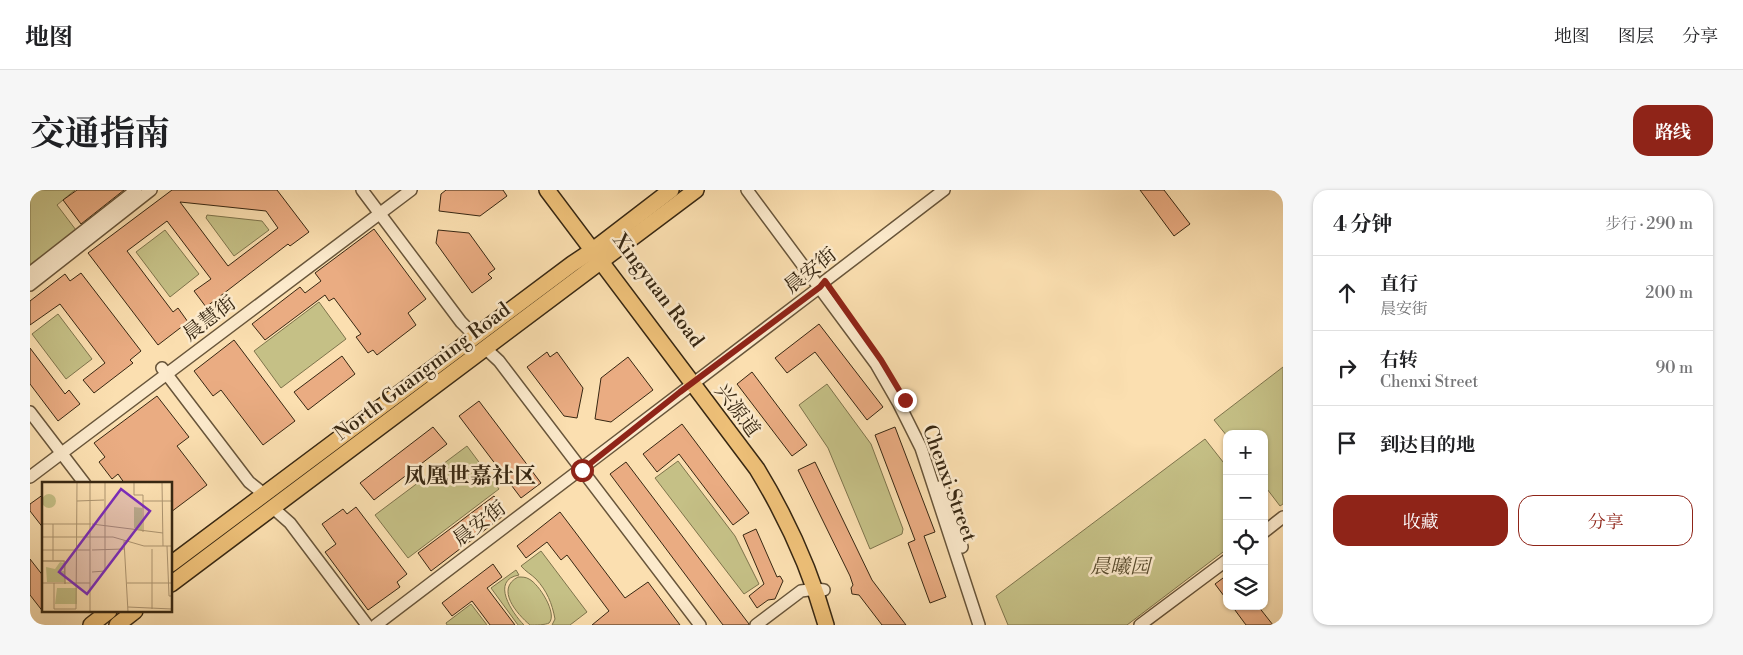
<!DOCTYPE html>
<html lang="zh">
<head>
<meta charset="utf-8">
<style>
	:root { --surface:#fff; --page:#f6f6f6; --text:#202124; --muted:#757577; --line:#e0e0e0; --accent:#8f2418 }
	body { margin:0; font-family:"Libre Bodoni","Noto Serif SC",serif; background:var(--page); color:var(--text) }
	.controls { position:absolute; right:15px; bottom:15px; display:grid; overflow:hidden; border-radius:10px; box-shadow:0 1px 4px #0004 }
	.controls button { width:45px; height:45px; display:grid; place-items:center; padding:0; border:0; border-bottom:1px solid var(--line); background:var(--surface); color:var(--text); font:25px sans-serif }
	.stop { position:absolute; width:15px; height:15px; margin:-11px; border:4px solid #8f2418; border-radius:50%; background:#fff }
	.stop.end { background:#8f2418; border-color:#fff; box-shadow:0 1px 5px #0008 }
	.list { margin:0; padding:0; list-style:none }
	h2 { display:flex; justify-content:space-between; align-items:center; height:65px; margin:0; padding:0 20px; font-size:21px }
	h2 small { font-size:16px; font-weight:400; color:var(--muted) }
	.list li { display:grid; grid-template-columns:32px 1fr auto; gap:15px; align-items:center; box-sizing:border-box; height:75px; padding:0 20px; border-top:1px solid var(--line) }
	.list b { display:block; font-size:19px; white-space:nowrap }
	.list p { margin:0; font-size:16px; white-space:nowrap; color:var(--muted) }
	.list em { font-size:16px; font-style:normal; color:var(--muted) }
	.actions { display:flex; gap:10px; padding:15px 20px }
	.actions a { flex:1; padding:11px 0; border:1px solid var(--accent); border-radius:15px; text-align:center; font-size:18px; color:var(--accent) }
	.actions .main { background:var(--accent); color:#fff }
	.icon { flex:none; width:28px; height:28px; fill:none; stroke:currentColor; stroke-width:2; stroke-linecap:round; stroke-linejoin:round }
	.map { position:relative; flex:none; width:1253px; height:435px; overflow:hidden; border-radius:15px }
	header { display:flex; align-items:center; gap:30px; box-sizing:border-box; height:70px; padding:0 25px; background:var(--surface); border-bottom:1px solid var(--line) }
	header strong { font-size:24px }
	nav { display:flex; gap:28px; margin-inline-start:auto; font-size:18px }
	.intro { display:flex; align-items:center; justify-content:space-between; box-sizing:border-box; height:120px; padding:0 30px }
	h1 { margin:0; font-size:35px }
	.button { padding:12px 22px; border-radius:15px; background:var(--accent); color:#fff; font-size:18px; font-weight:700 }
	main { display:flex; gap:30px; padding:0 30px }
	aside { flex:1; background:var(--surface); border-radius:15px; box-shadow:0 1px 4px #0004 }
	.map>svg:first-child { display:block }
</style>
</head>
<body>
<header>
<strong>地图</strong>
<nav><a>地图</a><a>图层</a><a>分享</a></nav>
</header>
<div class="intro"><h1>交通指南</h1><a class="button">路线</a></div>
<main>
<div class="map">
<svg width="1253" height="435" viewBox="0 0 1253 435">
	<rect width="100%" height="100%" fill="#fbdfb0"/>
	<filter id="stains"><feTurbulence type="fractalNoise" baseFrequency=".004" numOctaves="4"/><feColorMatrix values="0 0 0 0 .2 0 0 0 0 .09 0 0 0 0 .02 0 0 0 .5 -.17"/></filter>
	<radialGradient id="worn" r=".72"><stop offset=".6" stop-color="#630" stop-opacity="0"/><stop offset="1" stop-color="#630" stop-opacity=".3"/></radialGradient>
	<!-- green -->
	<g fill="#c5c086" stroke="#7e744c">
		<polygon points="0,0 45,0 27,15 49,44 0,81"/>
		<polygon points="177,25 232,31 239,40 204,66 176,28"/>
		<polygon points="135,40 169,84 140,107 106,62"/>
		<polygon points="289,112 316,149 251,198 224,161"/>
		<polygon points="28,124 62,169 36,189 2,144"/>
		<polygon points="1253,177 1253,314 1250,316 1234,295 1234,244 1197,244 1197,246 1184,230"/>
		<polygon points="797,194 841,254 873,339 872,344 840,359 798,258 769,215"/>
		<polygon points="1175,249 1197,277 1197,359 1097,435 978,435 966,406"/>
		<polygon points="437,256 469,299 378,368 345,325"/>
		<polygon points="648,271 705,346 729,394 714,404 625,288"/>
		<path d="M511 361 557 422 540 435H522L525 429C522 413 517 401 506 389 501 384 496 382 491 376Z"/>
		<path d="M486 380 489 385C460 390 482 423 494 435H488L461 398Z"/>
		<path d="M488 387C492 387 496 387 499 389 509 394 528 424 519 433 516 435 505 435 500 435 487 424 465 399 488 387Z"/>
		<polygon points="441,414 457,435 417,435 416,433"/>
	</g>
	<!-- building -->
	<g fill="#eaac82" stroke="#372712" fill-rule="evenodd">
		<polygon points="47,0 94,0 51,34 33,10"/>
		<path d="M142 0H247L279 42 260 56 258 54 176 117 164 101 181 89 137 31 97 61 143 122 148 118 158 132 128 155 58 63ZM150 12 236 21 248 38 198 76Z"/>
		<polygon points="416,0 473,0 477,6 450,26 409,21 411,4"/>
		<polygon points="1110,0 1134,0 1160,34 1144,46"/>
		<polygon points="344,39 396,109 378,123 386,135 347,165 343,160 338,163 326,147 331,144 304,108 299,111 295,105 235,150 222,134 270,97 275,103 291,91 285,83"/>
		<polygon points="408,40 439,43 465,79 458,84 462,88 442,103 406,53"/>
		<polygon points="51,83 111,161 100,170 103,173 64,203 53,190 75,173 30,114 0,135 0,111 35,84 40,91"/>
		<polygon points="789,134 853,217 837,230 785,162 757,183 745,168"/>
		<polygon points="204,150 265,231 233,255 191,200 183,206 164,181"/>
		<polygon points="0,158 35,204 39,200 50,214 28,231 0,194"/>
		<polygon points="517,162 520,167 527,162 553,198 547,228 534,226 497,177"/>
		<polygon points="312,166 325,184 278,220 264,202"/>
		<polygon points="598,167 623,200 581,232 565,229 571,188"/>
		<polygon points="722,182 777,255 762,266 707,194"/>
		<polygon points="127,206 159,247 147,256 177,295 141,322 141,294 95,294 88,284 82,289 69,272 75,267 64,253"/>
		<polygon points="449,211 511,293 491,308 429,226"/>
		<polygon points="652,234 719,323 703,335 649,264 627,282 613,264"/>
		<polygon points="403,237 417,254 344,310 330,293"/>
		<polygon points="865,237 905,342 894,346 916,407 900,413 878,353 885,350 845,245"/>
		<polygon points="596,272 719,434 719,435 693,435 580,284"/>
		<polygon points="785,272 842,390 876,435 852,435 829,405 822,404 821,398 823,395 820,386 768,280"/>
		<polygon points="14,304 14,339 0,321 0,314"/>
		<polygon points="464,306 477,323 401,381 388,363"/>
		<polygon points="326,317 377,384 367,392 370,397 338,420 295,362 306,354 292,334 313,319 317,324"/>
		<polygon points="530,322 595,408 618,392 650,435 562,435 579,421 537,365 531,370 517,352 496,368 487,356"/>
		<polygon points="726,339 747,387 750,386 753,391 745,409 738,410 727,418 719,406 734,394 713,345"/>
		<polygon points="0,369 14,387 14,423 0,405"/>
		<polygon points="463,374 472,387 457,398 485,435 460,435 442,411 422,426 412,413"/>
		<polygon points="1197,385 1197,410 1185,394"/>
		<polygon points="1202,416 1228,416 1243,435 1216,435"/>
	</g>
	<g fill="none" stroke-linecap="round" stroke-linejoin="round">
		<!-- minor casing -->
		<g stroke="#68553a" stroke-width="14">
			<g id="minor">
				<polyline points="332,0 431,132 445,146"/>
				<polyline points="717,0 846,174 869,214 891,258 949,435"/>
				<polyline points="0,83 106,0"/>
				<polyline points="0,95 121,0"/>
				<polyline points="455,158 469,171 670,435"/>
				<polyline points="132,178 219,292 234,304"/>
				<polyline points="0,222 55,294"/>
				<polyline points="0,287 381,0"/>
				<polyline points="912,296 932,357"/>
				<polyline points="243,318 260,333 337,435"/>
				<polyline points="1234,342 1253,327"/>
				<path d="M346 435C494 322 642 210 790 97L795 91 914 0"/>
				<polyline points="726,435 771,401 786,399 794,400"/>
				<polyline points="1110,435 1197,370"/>
			</g>
		</g>
		<!-- major casing -->
		<g stroke="#372712" stroke-width="18">
			<g id="major">
				<path d="M517 0 727 279C758 330 780 378 796 435"/>
				<polyline points="141,374 542,74 563,60 641,0"/>
				<polyline points="141,394 666,0"/>
				<polyline points="61,435 79,421"/>
				<polyline points="87,435 105,421"/>
			</g>
		</g>
		<!-- minor -->
		<use href="#minor" stroke="#fceacc" stroke-width="11"/>
		<!-- major -->
		<use href="#major" stroke="#eec078" stroke-width="15"/>
	</g>
	<g fill="none" stroke-linecap="round" stroke-linejoin="round">
		<!-- route -->
		<polyline stroke="#8f2418" stroke-width="6" points="552,280 650,202 790,97 795,91 851,170 875,210"/>
	</g>
	<g text-anchor="middle" stroke-width="5" stroke-linejoin="round" paint-order="stroke">
		<!-- street labels -->
		<g font-size="20" fill="#372712" stroke="#fceacc">
			<text transform="translate(780 80) rotate(-39)" y="7">晨安街</text>
			<text transform="translate(629 100) rotate(53)" y="7">Xingyuan Road</text>
			<text transform="translate(179 128) rotate(-37)" y="7">晨慧街</text>
			<text transform="translate(392 181) rotate(-37)" y="7">North Guangming Road</text>
			<text transform="translate(708 220) rotate(53)" y="7">兴源道</text>
			<text transform="translate(920 293) rotate(70)" y="7">Chenxi Street</text>
			<text transform="translate(449 333) rotate(-37)" y="7">晨安街</text>
		</g>
		<!-- park labels -->
		<g font-size="20" font-style="italic" fill="#5a4d2f" stroke="#fceacc">
			<text x="1090" y="383">晨曦园</text>
		</g>
		<!-- quarter labels -->
		<g font-size="22" font-weight="bold" fill="#372712" stroke="#fceacc">
			<text x="440" y="293">凤凰世嘉社区</text>
		</g>
	</g>
	<!-- overview -->
	<g transform="translate(12 292)">
		<rect width="130" height="130" fill="#fbdfb0"/>
		<path d="M0 19a7 7 0 1 1 14 0a7 7 0 1 1-14 0ZM92 25 100 26V49L92 46ZM18 80 22 81 19 89H22V100H5L4 85 13 87ZM15 106H35V122H13Z" fill="#c5c086"/>
		<path fill="none" stroke="#ad9571" stroke-width="1" d="M48 0V130M92 0V13H101V50M120 0 121 64M35 19 62 18M101 19H130M0 42H49M50 42 121 51M0 55H71L102 64H130M82 59 86 130M125 64 127 114H130M110 67V127M0 68H48M50 68 82 67M11 78V42M0 79H23V102L22 79H0M50 90 63 89V0M0 101H48M12 101V127H34M85 101H130M0 116V55M86 125 130 127M34 127 35 0"/>
		<path fill="#7b2cbf" fill-opacity="0.15" stroke="#7b2cbf" stroke-width="2.5" d="M79 7 108 29 45 112 17 90Z"/>
		<rect width="130" height="130" fill="none" stroke="#372712" stroke-width="2.5"/>
	</g>
	<rect width="100%" height="100%" filter="url(#stains)"/>
	<rect width="100%" height="100%" fill="url(#worn)"/>
</svg>
<div class="controls">
<button>+</button>
<button>−</button>
<button><svg class="icon" aria-label="locate" viewBox="0 0 24 24"><circle cx="12" cy="12" r="6"/><path d="M12 2v4M12 18v4M2 12h4M18 12h4"/></svg></button>
<button><svg class="icon" aria-label="layers" viewBox="0 0 24 24"><path d="M12 4l9 5-9 5-9-5zM3 14l9 5 9-5"/></svg></button>
</div>
<div class="stop" style="left:552px;top:280px"></div>
<div class="stop end" style="left:875px;top:210px"></div>
</div>
<aside>
<h2>4 分钟<small>步行 · 290 m</small></h2>
<ul class="list">
<li><svg class="icon" aria-label="ahead" viewBox="0 0 24 24"><path d="M12 20V5M6 11l6-6 6 6"/></svg><div><b>直行</b><p>晨安街</p></div><em>200 m</em></li>
<li><svg class="icon" aria-label="right" viewBox="0 0 24 24"><path d="M7 20v-9h11M14 6l5 5-5 5"/></svg><div><b>右转</b><p>Chenxi Street</p></div><em>90 m</em></li>
<li><svg class="icon" aria-label="arrive" viewBox="0 0 24 24"><path d="M6 21V4h12l-3 4 3 4H6"/></svg><div><b>到达目的地</b></div></li>
</ul>
<div class="actions"><a class="main">收藏</a><a>分享</a></div>
</aside>
</main>
</body>
</html>
